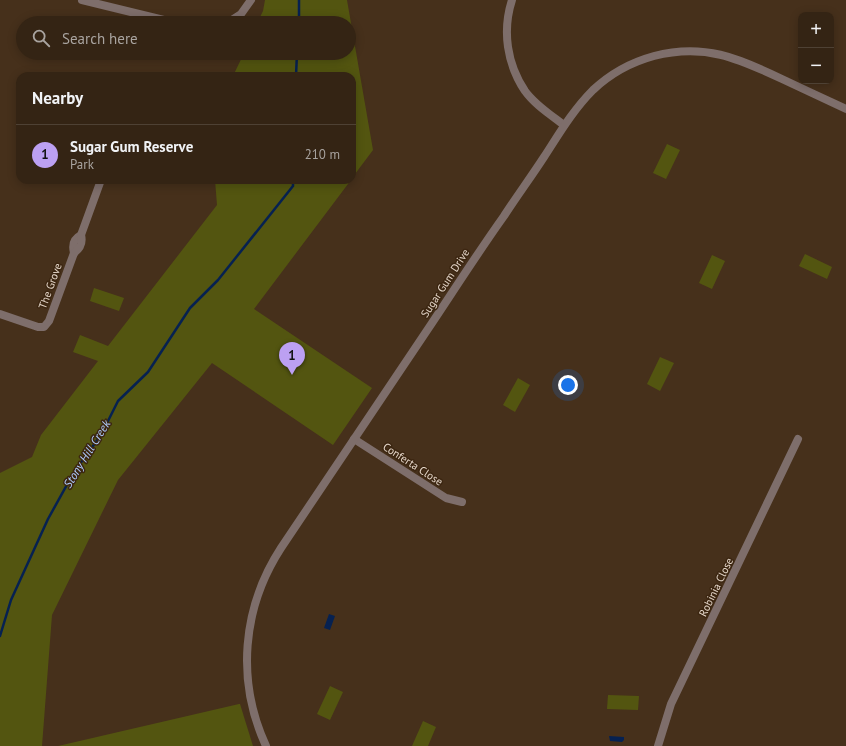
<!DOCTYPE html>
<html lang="en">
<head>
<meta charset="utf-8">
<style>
	:root { --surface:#342414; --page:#3c2c1d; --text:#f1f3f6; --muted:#a9a4a0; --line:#4e4134; --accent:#bca0f2 }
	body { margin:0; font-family:"PT Sans",sans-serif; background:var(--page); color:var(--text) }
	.controls { position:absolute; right:12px; top:12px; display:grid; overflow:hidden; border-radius:8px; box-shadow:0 2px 10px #0003 }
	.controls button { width:36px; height:36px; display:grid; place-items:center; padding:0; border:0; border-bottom:1px solid var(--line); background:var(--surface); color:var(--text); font:20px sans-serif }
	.you { position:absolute; left:568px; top:385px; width:14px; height:14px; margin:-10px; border:3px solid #fff; border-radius:50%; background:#1a73e8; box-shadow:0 0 0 6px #1a73e833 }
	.badge { display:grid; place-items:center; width:26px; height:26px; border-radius:50%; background:var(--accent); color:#111; font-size:13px; font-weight:700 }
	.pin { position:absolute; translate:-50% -33px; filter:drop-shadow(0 1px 2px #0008) }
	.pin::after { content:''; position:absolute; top:21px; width:14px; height:12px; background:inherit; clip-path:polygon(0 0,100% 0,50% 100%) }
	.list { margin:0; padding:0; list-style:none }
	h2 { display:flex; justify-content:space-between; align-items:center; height:52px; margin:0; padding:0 16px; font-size:17px }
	h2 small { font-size:13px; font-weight:400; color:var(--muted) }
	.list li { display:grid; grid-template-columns:26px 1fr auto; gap:12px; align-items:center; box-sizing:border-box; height:60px; padding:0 16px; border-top:1px solid var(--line) }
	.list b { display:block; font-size:15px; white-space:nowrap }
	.list p { margin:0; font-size:13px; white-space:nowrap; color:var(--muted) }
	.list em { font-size:13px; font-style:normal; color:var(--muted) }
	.icon { flex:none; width:22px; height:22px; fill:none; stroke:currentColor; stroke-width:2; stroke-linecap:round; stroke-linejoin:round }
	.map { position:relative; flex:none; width:846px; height:746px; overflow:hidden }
	.search { position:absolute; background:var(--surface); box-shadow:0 2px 10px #0003; left:16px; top:16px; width:340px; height:44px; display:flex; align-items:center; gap:10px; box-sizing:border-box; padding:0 14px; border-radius:22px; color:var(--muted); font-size:15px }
	.panel { position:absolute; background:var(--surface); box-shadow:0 2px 10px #0003; left:16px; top:72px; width:340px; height:112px; border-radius:12px }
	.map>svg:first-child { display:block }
</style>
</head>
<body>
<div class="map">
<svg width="846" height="746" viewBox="0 0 846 746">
	<rect width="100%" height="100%" fill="#46301b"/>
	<!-- green -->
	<g fill="#535510">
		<polygon points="265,0 347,0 373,150 352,178 352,76 233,76 244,53 349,53 349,23 257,23 263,11"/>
		<polygon points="667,144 680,150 666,179 653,173"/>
		<polygon points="215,180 351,180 254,309 372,388 333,445 212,363 118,480 52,615 42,746 0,746 0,473 32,457 41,435 98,361 73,352 80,335 108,346 217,205"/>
		<polygon points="805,254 832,267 827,279 799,266"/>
		<polygon points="712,255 725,261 712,289 699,283"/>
		<polygon points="94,288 124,298 119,311 90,301"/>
		<polygon points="660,357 674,363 660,391 647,384"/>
		<polygon points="518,378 530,385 515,412 503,405"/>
		<polygon points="330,686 343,692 330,720 317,714"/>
		<polygon points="608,695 639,696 638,710 607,709"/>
		<polygon points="240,704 253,746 58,746 239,704"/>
		<polygon points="423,721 436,727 428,746 412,746"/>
	</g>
	<!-- water -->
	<g fill="#062151">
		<polygon points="329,614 335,616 330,630 324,628"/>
		<polygon points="609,736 624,737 624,740 622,742 610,741"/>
	</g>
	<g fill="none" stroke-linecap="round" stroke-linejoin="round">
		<!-- stream -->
		<g stroke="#062151" stroke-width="2.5">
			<polyline points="299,23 299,0"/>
			<polyline points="296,76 297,53"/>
			<polyline points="0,636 11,600 48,519 74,472 101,435 118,401 148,372 190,308 218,280 293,186 293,180"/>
		</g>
		<!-- street -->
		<g stroke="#7e6e6b" stroke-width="8">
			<polyline points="82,0 176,23"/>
			<path d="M512 0C502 31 507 64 525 91 535 105 551 115 564 125"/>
			<polyline points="227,23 241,14 251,0"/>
			<path d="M74 253C72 245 73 239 81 235"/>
			<path d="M0 314 38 327H44L49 321 74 253C81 248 83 243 81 235L101 180"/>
			<polyline points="354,439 446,498 462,502"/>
			<path d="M266 746C236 681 242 608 281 548 331 473 382 398 432 323 456 287 479 251 504 216 517 196 531 177 544 157 559 134 573 110 593 90 610 74 632 62 654 56 704 43 738 58 782 79 803 89 825 99 846 109"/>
			<polyline points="658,746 671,704 798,439"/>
		</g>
	</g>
	<g text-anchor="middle" stroke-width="3" stroke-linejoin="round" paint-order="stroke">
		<!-- street labels -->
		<g font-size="11" fill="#e5d7ca" stroke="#3c2611">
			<text transform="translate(445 283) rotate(-57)" y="4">Sugar Gum Drive</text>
			<text transform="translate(50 286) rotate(-70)" y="4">The Grove</text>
			<text transform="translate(413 464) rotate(33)" y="4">Conferta Close</text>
			<text transform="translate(716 587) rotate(-64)" y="4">Robinia Close</text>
		</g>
		<!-- water labels -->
		<g font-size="12" font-style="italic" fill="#adcafa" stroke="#3c2611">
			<text transform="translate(87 454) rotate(-58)" y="4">Stony Hill Creek</text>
		</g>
	</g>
</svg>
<div class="controls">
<button>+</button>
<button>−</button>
</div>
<div class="you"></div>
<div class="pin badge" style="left:292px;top:375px">1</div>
<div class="search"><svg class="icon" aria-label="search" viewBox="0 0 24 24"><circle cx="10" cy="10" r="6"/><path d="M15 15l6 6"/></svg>Search here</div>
<section class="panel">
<h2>Nearby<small></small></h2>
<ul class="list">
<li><span class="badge">1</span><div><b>Sugar Gum Reserve</b><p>Park</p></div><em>210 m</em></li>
</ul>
</section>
</div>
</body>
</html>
